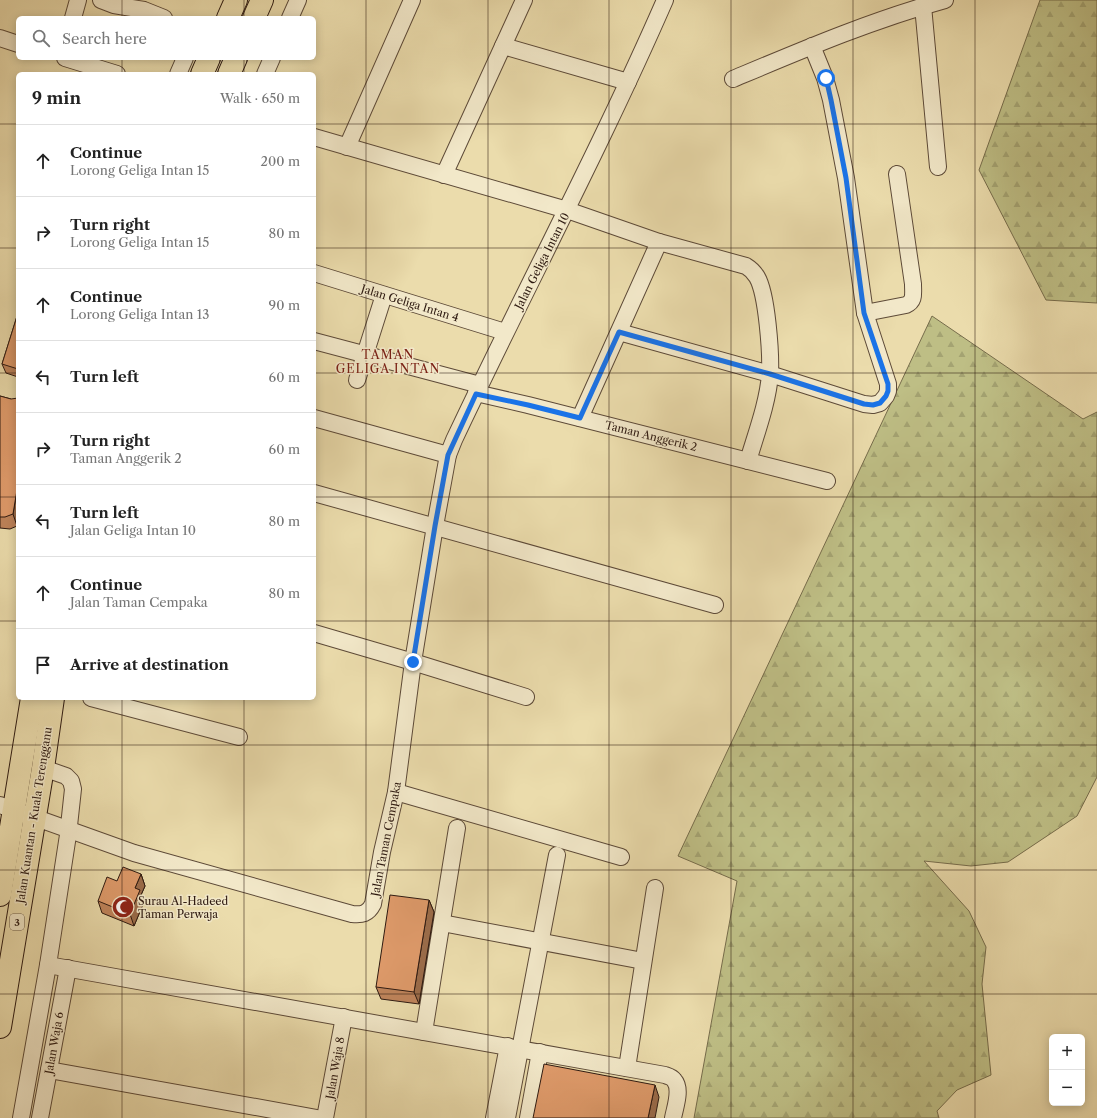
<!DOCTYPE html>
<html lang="en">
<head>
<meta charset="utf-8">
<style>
	:root { --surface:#fff; --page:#f2f2f2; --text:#222; --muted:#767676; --line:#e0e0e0 }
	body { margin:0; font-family:"Libre Caslon Text",serif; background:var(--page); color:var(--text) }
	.controls { position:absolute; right:12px; bottom:12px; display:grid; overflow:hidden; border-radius:6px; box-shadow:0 2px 10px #0003 }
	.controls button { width:36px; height:36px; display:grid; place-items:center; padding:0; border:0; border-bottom:1px solid var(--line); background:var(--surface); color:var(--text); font:20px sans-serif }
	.stop { position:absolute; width:12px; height:12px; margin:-9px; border:3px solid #1a73e8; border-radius:50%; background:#fff }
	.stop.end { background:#1a73e8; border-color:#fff; box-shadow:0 1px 4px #0008 }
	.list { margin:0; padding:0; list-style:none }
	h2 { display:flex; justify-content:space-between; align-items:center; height:52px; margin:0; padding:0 16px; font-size:17px }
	h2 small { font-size:13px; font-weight:400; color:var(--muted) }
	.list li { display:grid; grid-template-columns:26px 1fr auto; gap:12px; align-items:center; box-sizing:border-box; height:72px; padding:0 16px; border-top:1px solid var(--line) }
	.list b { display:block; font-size:15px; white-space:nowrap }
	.list p { margin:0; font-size:13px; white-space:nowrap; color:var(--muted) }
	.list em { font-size:13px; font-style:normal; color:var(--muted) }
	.icon { flex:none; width:22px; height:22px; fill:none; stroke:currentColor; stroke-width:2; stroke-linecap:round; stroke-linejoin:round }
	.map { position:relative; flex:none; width:1097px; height:1118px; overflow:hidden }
	.search { position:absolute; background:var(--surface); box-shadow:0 2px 10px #0003; left:16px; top:16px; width:300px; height:44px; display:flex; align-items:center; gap:10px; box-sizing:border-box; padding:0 14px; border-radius:6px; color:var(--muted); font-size:15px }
	.panel { position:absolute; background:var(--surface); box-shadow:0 2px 10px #0003; left:16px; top:72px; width:300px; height:628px; border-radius:6px }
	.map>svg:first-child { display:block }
</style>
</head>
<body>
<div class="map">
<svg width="1097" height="1118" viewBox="0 0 1097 1118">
	<defs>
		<pattern id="forest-firs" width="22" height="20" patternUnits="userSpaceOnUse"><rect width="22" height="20" fill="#bebe85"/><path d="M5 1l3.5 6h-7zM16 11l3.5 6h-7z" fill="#a4a372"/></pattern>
	</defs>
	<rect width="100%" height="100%" fill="#ebdcac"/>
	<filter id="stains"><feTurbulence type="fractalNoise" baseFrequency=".005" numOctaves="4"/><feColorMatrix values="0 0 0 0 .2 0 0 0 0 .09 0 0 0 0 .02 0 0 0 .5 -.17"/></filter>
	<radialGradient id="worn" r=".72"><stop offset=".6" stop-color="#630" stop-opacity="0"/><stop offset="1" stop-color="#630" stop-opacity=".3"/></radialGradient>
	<!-- forest -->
	<g fill="url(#forest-firs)" stroke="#766c4b">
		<polygon points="1040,0 1097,0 1097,303 1046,300 979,170"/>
		<polygon points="932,316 1083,419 1097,412 1097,777 1077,816 1008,862 971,866 924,861 969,911 986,947 982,984 991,1075 957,1090 937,1111 939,1118 694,1118 737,881 678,856"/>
	</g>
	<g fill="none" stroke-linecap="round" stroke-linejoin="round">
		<!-- minor casing -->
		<g stroke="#5d4a38" stroke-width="18">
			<g id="minor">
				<polyline points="101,0 114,5 144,10 164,18"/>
				<polyline points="924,0 923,6 938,167"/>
				<polyline points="73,18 78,0"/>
				<polyline points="290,18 298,0"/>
				<polyline points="0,38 18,44"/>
				<polyline points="503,46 628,82"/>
				<polyline points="65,58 117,74"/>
				<polyline points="178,74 185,58"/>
				<polyline points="265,74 272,58"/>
				<path d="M733 79C802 50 872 20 945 0"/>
				<path d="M314 137 567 210 659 242 746 266C751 269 754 272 757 277 767 294 771 353 770 374 768 402 756 434 748 461"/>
				<polyline points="347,147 412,0"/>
				<polyline points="444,175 524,0"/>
				<polyline points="314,273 505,332"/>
				<path d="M865 313 906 305C915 301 913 294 913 284L897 174"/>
				<polyline points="619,332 770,374 864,404 873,405 880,403 886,396 888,391 888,384 865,313 846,178 831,100 825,78 812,46"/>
				<polyline points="314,341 480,385"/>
				<polyline points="357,380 384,295"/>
				<polyline points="476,393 528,405 827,481"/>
				<polyline points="314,418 448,455"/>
				<polyline points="580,418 659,242"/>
				<polyline points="314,493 715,605"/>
				<polyline points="314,633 413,662 526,697"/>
				<polyline points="91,698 239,737"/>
				<polyline points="396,792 621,857"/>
				<path d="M0 805 134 853 352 914C362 915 368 914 373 904L382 852 396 792 413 662 435 526 448 455 454 440C523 293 600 149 665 0"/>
				<polyline points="442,923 643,961"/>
				<path d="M48 965 665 1075C668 1076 672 1077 674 1080 682 1089 675 1107 673 1118"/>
				<polyline points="424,1032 457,828"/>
				<polyline points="627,1068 655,888"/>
				<polyline points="49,1070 317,1118"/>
				<polyline points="21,1118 48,965 68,835 73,789 71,781 66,776 43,768"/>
				<polyline points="40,1118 68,968"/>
				<polyline points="325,1118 344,1017"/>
				<polyline points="494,1118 508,1046"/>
				<polyline points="507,1118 557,855"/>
				<polyline points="528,1118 540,1052"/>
			</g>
		</g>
		<!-- highway casing -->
		<g stroke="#2e1a11" stroke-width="24">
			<g id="highway">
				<polyline points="228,18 236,0"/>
				<polyline points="254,18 262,0"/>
				<polyline points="202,74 209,58"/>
				<polyline points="229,74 236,58"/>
				<polyline points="0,895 32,698"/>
				<polyline points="0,1027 43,768 53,698"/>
			</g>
		</g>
		<!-- minor -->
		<use href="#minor" stroke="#f2e8c9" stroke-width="16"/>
		<!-- highway -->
		<use href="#highway" stroke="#ebdcac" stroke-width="22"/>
	</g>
	<!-- wall -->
	<g fill="#bf845b" stroke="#2e1a11">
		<polygon points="18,313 18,377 6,373 2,364"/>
		<polygon points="0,396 11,399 17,526 10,529 0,528"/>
		<polygon points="141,874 145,886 141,895 144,902 134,926 102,913 98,901"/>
		<polygon points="429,900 434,912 419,1004 381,999 376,987"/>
	</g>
	<!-- shaded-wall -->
	<g fill="#9b6c4a" stroke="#2e1a11">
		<polygon points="18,484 18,523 17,526 13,514"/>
		<polygon points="141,874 145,886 141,895 144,902 134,926 130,914 135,888"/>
		<polygon points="429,900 434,912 419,1004 414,992"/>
		<polygon points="655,1085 659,1097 655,1118 648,1118"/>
	</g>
	<!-- building -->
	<g fill="#de9a6a" stroke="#2e1a11">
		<polygon points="18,313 18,369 2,364"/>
		<polygon points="0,396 11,399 18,398 18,484 13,514 5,517 0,517"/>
		<polygon points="123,867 141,874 135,888 140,890 130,914 98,901 107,877 117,881"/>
		<polygon points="390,895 429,900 414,992 376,987"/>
		<polygon points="544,1064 655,1085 648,1118 533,1118"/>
	</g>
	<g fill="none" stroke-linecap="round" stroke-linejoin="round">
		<!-- route -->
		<polyline stroke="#1a73e8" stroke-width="5" points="413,662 435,526 448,455 476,394 528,405 580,418 619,332 770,374 864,404 873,405 880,403 886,396 888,391 888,384 864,313 846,178 831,100 826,78"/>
	</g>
	<!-- grid -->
	<path fill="none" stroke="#2e1a11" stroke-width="1" stroke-opacity="0.55" d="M122 0V18M244 0V18M366 0V1118M488 0V1118M609 0V1118M731 0V1118M853 0V1118M975 0V1118M122 58V74M244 58V74M0 124H18M314 124H1097M0 248H18M314 248H1097M0 373H18M314 373H1097M0 497H18M314 497H1097M0 621H18M314 621H1097M122 698V1118M244 698V1118M0 745H1097M0 870H1097M0 994H1097"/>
	<!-- icons -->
	<defs>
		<g id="mosque-disc" transform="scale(1.15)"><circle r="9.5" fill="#8f2418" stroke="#f2e8c9"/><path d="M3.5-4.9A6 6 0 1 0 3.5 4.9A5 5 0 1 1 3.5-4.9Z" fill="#fff"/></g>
	</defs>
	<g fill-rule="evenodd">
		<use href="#mosque-disc" x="123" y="907"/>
	</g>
	<g text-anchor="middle" stroke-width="3" stroke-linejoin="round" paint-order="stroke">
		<!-- shield labels -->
		<rect fill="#f2e8c9" stroke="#695848" stroke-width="1" x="10" y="914" width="14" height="16" rx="3"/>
		<g font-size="10" font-weight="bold" fill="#2e1a11">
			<text x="17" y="926">3</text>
		</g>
		<!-- street labels -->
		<g font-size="11" fill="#2e1a11" stroke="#f2e8c9">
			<text transform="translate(542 261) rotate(-63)" y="4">Jalan Geliga Intan 10</text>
			<text transform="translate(410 303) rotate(17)" y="4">Jalan Geliga Intan 4</text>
			<text transform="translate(651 436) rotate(14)" y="4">Taman Anggerik 2</text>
			<text transform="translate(34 815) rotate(-81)" y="4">Jalan Kuantan - Kuala Terengganu</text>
			<text transform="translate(386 839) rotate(-79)" y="4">Jalan Taman Cempaka</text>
			<text transform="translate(54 1043) rotate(-80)" y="4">Jalan Waja 6</text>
			<text transform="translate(335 1068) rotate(-80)" y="4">Jalan Waja 8</text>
		</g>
		<!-- poi labels -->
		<g font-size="11" fill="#2e1a11" stroke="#f2e8c9" text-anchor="start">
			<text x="138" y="905">Surau Al-Hadeed<tspan x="138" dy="13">Taman Perwaja</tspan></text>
		</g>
		<!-- neighbourhood labels -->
		<g font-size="12" letter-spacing="1" fill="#7a1f14" stroke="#f2e8c9">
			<text x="388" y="359">TAMAN<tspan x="388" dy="14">GELIGA INTAN</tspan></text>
		</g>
	</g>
	<rect width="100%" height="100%" filter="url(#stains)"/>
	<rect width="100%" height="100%" fill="url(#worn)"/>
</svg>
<div class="controls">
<button>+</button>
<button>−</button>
</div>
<div class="stop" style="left:826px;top:78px"></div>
<div class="stop end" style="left:413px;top:662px"></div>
<div class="search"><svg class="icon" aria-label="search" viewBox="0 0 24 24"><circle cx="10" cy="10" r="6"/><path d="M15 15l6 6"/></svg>Search here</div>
<section class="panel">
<h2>9 min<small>Walk · 650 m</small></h2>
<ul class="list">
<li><svg class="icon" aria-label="ahead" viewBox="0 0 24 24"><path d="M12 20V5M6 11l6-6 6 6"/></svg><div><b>Continue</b><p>Lorong Geliga Intan 15</p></div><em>200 m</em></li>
<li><svg class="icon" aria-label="right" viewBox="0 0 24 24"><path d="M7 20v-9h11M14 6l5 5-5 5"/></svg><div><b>Turn right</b><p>Lorong Geliga Intan 15</p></div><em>80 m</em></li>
<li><svg class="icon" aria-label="ahead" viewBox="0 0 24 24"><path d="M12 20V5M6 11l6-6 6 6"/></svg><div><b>Continue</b><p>Lorong Geliga Intan 13</p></div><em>90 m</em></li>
<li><svg class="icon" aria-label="left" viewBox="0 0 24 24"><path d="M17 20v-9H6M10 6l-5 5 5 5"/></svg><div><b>Turn left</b></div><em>60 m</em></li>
<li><svg class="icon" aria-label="right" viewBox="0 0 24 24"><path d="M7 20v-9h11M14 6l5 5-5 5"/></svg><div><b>Turn right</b><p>Taman Anggerik 2</p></div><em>60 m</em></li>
<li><svg class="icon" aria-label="left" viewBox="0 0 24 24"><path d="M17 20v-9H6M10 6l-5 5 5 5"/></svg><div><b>Turn left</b><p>Jalan Geliga Intan 10</p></div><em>80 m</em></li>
<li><svg class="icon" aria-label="ahead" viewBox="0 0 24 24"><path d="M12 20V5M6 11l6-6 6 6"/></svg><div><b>Continue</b><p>Jalan Taman Cempaka</p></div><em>80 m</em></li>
<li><svg class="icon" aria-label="arrive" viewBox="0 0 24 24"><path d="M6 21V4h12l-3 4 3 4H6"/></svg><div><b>Arrive at destination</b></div></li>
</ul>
</section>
</div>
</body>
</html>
